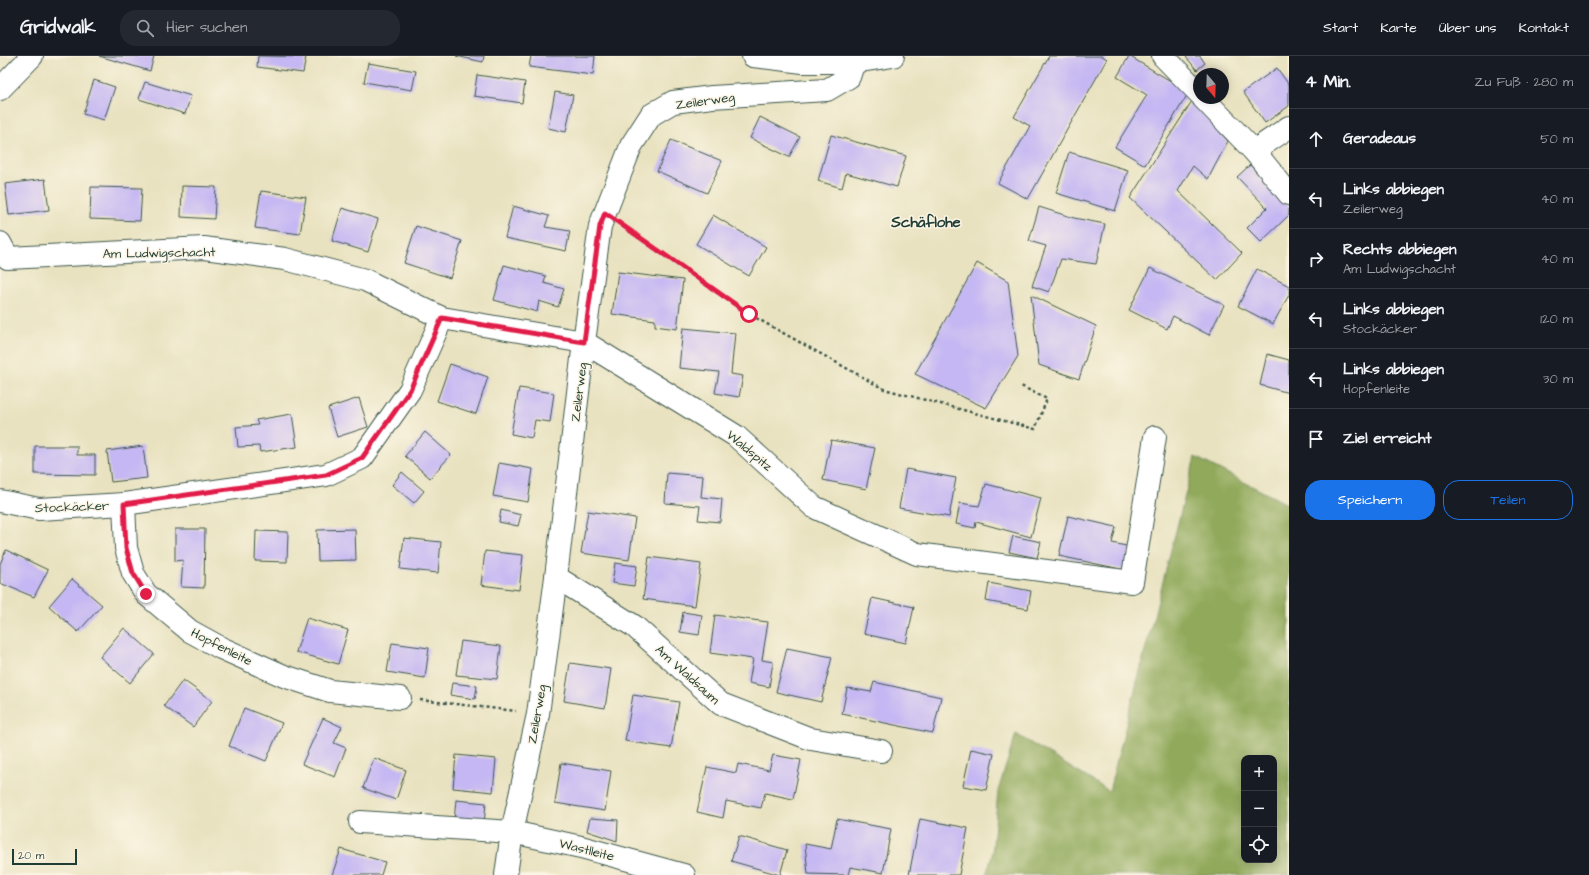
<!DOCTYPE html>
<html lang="de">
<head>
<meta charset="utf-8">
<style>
	:root { --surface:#171b24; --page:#242831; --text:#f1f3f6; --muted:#9ea1a6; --line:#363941; --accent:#1a73e8 }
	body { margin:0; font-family:"Architects Daughter",sans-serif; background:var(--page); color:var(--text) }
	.controls { position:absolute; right:12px; bottom:12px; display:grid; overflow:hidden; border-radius:8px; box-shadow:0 2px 10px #0003 }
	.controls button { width:36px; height:36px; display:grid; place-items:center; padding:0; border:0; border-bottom:1px solid var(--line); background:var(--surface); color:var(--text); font:20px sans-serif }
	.compass { position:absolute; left:1193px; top:12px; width:36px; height:36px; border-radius:50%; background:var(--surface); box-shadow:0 2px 10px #0003; rotate:161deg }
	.scale { position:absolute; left:12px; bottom:10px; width:65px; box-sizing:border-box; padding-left:4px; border:2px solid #1f3d34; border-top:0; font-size:11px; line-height:14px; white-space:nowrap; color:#1f3d34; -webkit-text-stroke:3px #fcf5e5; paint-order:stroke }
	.stop { position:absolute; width:12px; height:12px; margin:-9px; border:3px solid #e11d48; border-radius:50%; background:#fff }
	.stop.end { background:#e11d48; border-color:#fff; box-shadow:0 1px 4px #0008 }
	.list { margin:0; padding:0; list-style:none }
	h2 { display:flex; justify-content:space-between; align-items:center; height:52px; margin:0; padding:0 16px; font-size:17px }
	h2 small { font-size:13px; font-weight:400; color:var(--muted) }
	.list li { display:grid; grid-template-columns:26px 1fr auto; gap:12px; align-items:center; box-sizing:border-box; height:60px; padding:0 16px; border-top:1px solid var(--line) }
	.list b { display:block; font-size:15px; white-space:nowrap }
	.list p { margin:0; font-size:13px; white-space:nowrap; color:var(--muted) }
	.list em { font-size:13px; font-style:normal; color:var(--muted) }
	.actions { display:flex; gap:8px; padding:12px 16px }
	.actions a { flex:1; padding:9px 0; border:1px solid var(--accent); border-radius:16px; text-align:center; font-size:14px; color:var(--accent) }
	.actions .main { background:var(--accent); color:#fff }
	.icon { flex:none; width:22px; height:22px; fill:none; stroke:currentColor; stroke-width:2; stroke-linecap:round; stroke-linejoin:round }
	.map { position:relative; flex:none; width:1289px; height:819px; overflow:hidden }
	header { display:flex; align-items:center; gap:24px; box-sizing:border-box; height:56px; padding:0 20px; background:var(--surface); border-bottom:1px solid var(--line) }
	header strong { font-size:19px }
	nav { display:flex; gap:22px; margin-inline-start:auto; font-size:14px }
	.search { width:280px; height:36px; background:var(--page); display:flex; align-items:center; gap:10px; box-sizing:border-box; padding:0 14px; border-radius:16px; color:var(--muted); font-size:15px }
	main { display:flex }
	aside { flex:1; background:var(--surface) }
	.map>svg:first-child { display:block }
</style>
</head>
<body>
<header>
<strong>Gridwalk</strong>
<div class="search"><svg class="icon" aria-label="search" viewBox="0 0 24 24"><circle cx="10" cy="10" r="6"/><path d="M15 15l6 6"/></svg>Hier suchen</div>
<nav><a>Start</a><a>Karte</a><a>Über uns</a><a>Kontakt</a></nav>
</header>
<main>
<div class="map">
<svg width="1289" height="819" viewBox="0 0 1289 819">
	<rect width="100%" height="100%" fill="#fcf5e5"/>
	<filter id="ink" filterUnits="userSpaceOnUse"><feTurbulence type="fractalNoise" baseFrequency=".025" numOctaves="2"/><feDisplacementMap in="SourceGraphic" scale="8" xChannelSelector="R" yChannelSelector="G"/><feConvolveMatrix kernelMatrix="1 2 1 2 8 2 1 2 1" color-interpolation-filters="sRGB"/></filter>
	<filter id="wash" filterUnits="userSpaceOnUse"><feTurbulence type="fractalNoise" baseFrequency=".012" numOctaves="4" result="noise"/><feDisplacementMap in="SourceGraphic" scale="16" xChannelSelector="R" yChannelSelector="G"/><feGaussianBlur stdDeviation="0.9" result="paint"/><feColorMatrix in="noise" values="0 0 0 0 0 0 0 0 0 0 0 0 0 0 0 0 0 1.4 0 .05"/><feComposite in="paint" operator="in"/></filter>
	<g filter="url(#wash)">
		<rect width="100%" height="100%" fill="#e8e2c0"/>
		<!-- forest -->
		<path fill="#90a95a" stroke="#587347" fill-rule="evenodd" d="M1195 401 1289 449V819H986L992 800 998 735 1016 678 1109 735ZM1244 702H1274V804H1244Z"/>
		<g id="blocks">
			<!-- building -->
			<g fill="#c5b7f3">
				<polygon points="99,0 154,0 150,15"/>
				<polygon points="258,0 306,1 303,17 257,11"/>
				<polygon points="456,0 484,0 483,6"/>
				<polygon points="531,0 595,0 593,19 529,11"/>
				<polygon points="1049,0 1102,0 1107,3 1028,143 998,127 1030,70 1014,61"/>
				<polygon points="1129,0 1189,36 1145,109 1115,91 1147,39 1117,21"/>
				<polygon points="1188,0 1200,0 1205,7 1197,14 1186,1"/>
				<polygon points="368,7 416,15 412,34 364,26"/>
				<polygon points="1277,12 1289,29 1289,50 1265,67 1243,36"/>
				<polygon points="477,19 525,26 522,47 474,40"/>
				<polygon points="94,24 115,31 104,64 83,58"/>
				<polygon points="145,26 191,40 185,58 139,43"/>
				<polygon points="555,36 573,39 566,76 548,72"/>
				<polygon points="1192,45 1228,85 1208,123 1193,110 1178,135 1242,197 1217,224 1130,142"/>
				<polygon points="760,61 800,81 789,101 750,82"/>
				<polygon points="831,79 906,100 897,131 846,117 842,132 818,125"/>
				<polygon points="671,84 722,105 707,137 657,115"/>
				<polygon points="1069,96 1128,114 1115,155 1056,137"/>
				<polygon points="1250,109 1289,150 1289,159 1261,186 1247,172 1267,152 1237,121"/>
				<polygon points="45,123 49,154 9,159 5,128"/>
				<polygon points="182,130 216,131 214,163 181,161"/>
				<polygon points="91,131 142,132 140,165 90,163"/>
				<polygon points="261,135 306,141 300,178 255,172"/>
				<polygon points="513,150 549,160 545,171 570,175 566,195 505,182"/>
				<polygon points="1039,151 1074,162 1105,168 1096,208 1061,203 1049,236 1032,230 1046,190 1029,185"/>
				<polygon points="342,152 378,163 368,196 332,185"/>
				<polygon points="713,159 766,191 749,220 696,188"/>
				<polygon points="416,170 462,185 450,222 404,207"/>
				<polygon points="977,207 1008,225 1018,300 986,352 915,318"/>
				<polygon points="504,209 546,220 544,227 564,233 558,251 539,245 537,256 494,244"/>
				<polygon points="1150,212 1224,249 1209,279 1173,260 1167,273 1129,254"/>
				<polygon points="1257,213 1289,230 1289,239 1273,268 1238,250"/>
				<polygon points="618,216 683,224 677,273 655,270 655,264 612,258"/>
				<polygon points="1031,239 1096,270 1079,323 1039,309"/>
				<polygon points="683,272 735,277 731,318 743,320 739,341 715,337 719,316 679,312"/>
				<polygon points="1267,298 1289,304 1289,337 1260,329"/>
				<polygon points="450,308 488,321 476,358 437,345"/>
				<polygon points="519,332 554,337 550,366 535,364 532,382 511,378"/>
				<polygon points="359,342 368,371 337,381 328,352"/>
				<polygon points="292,358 297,391 260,396 259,390 238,391 236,371 258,369 256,364"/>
				<polygon points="425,376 451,399 430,422 405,400"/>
				<polygon points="831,384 875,392 866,433 823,424"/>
				<polygon points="35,390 77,390 77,399 95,399 95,419 35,418"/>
				<polygon points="143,390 147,422 111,426 107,395"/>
				<polygon points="499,407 533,413 528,446 493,440"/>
				<polygon points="906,413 956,422 949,461 899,452"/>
				<polygon points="402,416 424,435 414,447 392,429"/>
				<polygon points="667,417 703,420 701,441 722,443 720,466 698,464 700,450 665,447"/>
				<polygon points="986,428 1041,442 1031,481 976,466 975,472 956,468 960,447 979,450"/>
				<polygon points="501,454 521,459 518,470 499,466"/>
				<polygon points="588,455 635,462 629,504 581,497"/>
				<polygon points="1068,460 1116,471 1112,487 1131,491 1125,514 1059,500"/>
				<polygon points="175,473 205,473 204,532 181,531 183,504 175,505"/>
				<polygon points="355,473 356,504 318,505 317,474"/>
				<polygon points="256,475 288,476 287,506 255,505"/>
				<polygon points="1013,480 1041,486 1037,502 1009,496"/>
				<polygon points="404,482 441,486 438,517 400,513"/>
				<polygon points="6,494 48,514 34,541 0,527 0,508"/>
				<polygon points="485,495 523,499 519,534 481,529"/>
				<polygon points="649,501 701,508 695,550 643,543"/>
				<polygon points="615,507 637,510 634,530 612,527"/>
				<polygon points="72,523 102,549 78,576 49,550"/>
				<polygon points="989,527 1031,535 1028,553 986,545"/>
				<polygon points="872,542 914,551 906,587 864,578"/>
				<polygon points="683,556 702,559 699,579 680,576"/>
				<polygon points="715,559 768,566 762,604 773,606 769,631 749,627 753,603 710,597"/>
				<polygon points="307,562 348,574 338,608 296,596"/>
				<polygon points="124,572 154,598 130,627 100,601"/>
				<polygon points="461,585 501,590 497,623 456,619"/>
				<polygon points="392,587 429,592 425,622 387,616"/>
				<polygon points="787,592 832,601 821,646 776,636"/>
				<polygon points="570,607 611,613 605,652 564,645"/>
				<polygon points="183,624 212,645 193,671 164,650"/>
				<polygon points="874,626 941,641 933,677 842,658 847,632 871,636"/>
				<polygon points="452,627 477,630 475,643 450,639"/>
				<polygon points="633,639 679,646 671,692 625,685"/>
				<polygon points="244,652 282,667 266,705 229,690"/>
				<polygon points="323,662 342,671 334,687 346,692 335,721 302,708"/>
				<polygon points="971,693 994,698 986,734 963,730"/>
				<polygon points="456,699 496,703 493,736 453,732"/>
				<polygon points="773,699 801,704 793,743 765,737 761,752 726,745 723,762 697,756 707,711 736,717 738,708 769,714"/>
				<polygon points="374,702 406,714 396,744 363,732"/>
				<polygon points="561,707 611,715 605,755 555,747"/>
				<polygon points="456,744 486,747 484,768 454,765"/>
				<polygon points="590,762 618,764 617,785 587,775"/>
				<polygon points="837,763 891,773 883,817 850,811 848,819 808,818 805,788 831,793"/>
				<polygon points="920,763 968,772 959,819 909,819"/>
				<polygon points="739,780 787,794 780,819 731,805"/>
				<polygon points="341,793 385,806 381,819 332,819"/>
			</g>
		</g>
	</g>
	<g filter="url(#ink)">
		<use href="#blocks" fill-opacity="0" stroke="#3d5649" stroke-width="1"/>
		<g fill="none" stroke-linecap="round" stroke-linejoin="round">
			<!-- minor casing -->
			<g stroke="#3d5649" stroke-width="24">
				<g id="minor">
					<polyline points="753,0 803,6 854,6 893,0"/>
					<polyline points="1163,0 1199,37"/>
					<polyline points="0,33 32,0"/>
					<polyline points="1203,42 1254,95 1289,138"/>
					<polyline points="1254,95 1289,71"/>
					<polyline points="0,187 8,202 204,192 285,203 365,224 442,262 584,286 736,380 814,451 917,498 1132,526 1155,381"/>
					<polyline points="0,445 39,453 124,448 326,419 362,402 410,334 442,262"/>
					<polyline points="124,448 126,492 133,517 146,538 190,575 221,592 284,620 330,635 400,642"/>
					<polyline points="556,521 634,570 721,648 811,683 881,695"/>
					<polyline points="360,766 512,776 581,791 684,819"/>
					<polyline points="506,819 512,776 538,658 556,521 584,286 600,170 631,90 651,59 673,46 712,41 827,34 849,21 854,6"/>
				</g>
			</g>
			<!-- path -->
			<g stroke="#3d5649" stroke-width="2.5" stroke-dasharray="3 3" stroke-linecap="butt">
				<polyline points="623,170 749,258 884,333 1035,373 1047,343 1021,330"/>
				<polyline points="420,644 516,655"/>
			</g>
			<!-- minor -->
			<use href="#minor" stroke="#fff" stroke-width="22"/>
		</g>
	</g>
	<g fill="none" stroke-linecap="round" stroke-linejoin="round" filter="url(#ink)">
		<!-- route -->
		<polyline stroke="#e11d48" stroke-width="5" points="146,538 133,517 126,492 124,448 326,419 362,402 410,334 442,262 584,286 600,170 605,157 749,258"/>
	</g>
	<g text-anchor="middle" stroke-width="3" stroke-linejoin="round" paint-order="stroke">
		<!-- street labels -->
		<g font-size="13" fill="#1f3d34" stroke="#fcf5e5">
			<text transform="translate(705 44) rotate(-8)" y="5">Zeilerweg</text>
			<text transform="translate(159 196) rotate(-1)" y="5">Am Ludwigschacht</text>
			<text transform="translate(578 336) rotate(-83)" y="5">Zeilerweg</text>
			<text transform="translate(750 394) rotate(40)" y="5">Waldspitz</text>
			<text transform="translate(72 450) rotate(-2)" y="5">Stockäcker</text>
			<text transform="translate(222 590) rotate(27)" y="5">Hopfenleite</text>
			<text transform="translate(688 618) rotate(42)" y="5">Am Waldsaum</text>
			<text transform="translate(536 658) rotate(-80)" y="5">Zeilerweg</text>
			<text transform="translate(587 793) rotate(14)" y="5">Wastlleite</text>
		</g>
		<!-- quarter labels -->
		<g font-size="15" font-weight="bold" fill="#1f3d34" stroke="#fcf5e5">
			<text x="926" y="171">Schäflohe</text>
		</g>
	</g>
</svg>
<div class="controls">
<button>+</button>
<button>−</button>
<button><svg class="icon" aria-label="locate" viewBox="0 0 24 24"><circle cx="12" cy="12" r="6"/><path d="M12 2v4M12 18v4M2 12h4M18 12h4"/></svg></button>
</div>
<svg class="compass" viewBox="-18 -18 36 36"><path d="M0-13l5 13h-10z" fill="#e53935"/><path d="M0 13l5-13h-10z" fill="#9ea1a6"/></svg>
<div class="scale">20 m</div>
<div class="stop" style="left:749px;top:258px"></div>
<div class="stop end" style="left:146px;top:538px"></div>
</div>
<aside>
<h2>4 Min.<small>Zu Fuß · 280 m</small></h2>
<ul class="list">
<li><svg class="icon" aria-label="ahead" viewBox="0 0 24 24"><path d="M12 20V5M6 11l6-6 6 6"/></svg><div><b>Geradeaus</b></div><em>50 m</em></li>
<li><svg class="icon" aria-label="left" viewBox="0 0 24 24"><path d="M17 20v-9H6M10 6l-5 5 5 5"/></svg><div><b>Links abbiegen</b><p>Zeilerweg</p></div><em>40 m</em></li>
<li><svg class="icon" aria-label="right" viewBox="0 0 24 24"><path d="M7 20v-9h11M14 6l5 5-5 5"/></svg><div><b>Rechts abbiegen</b><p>Am Ludwigschacht</p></div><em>40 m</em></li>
<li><svg class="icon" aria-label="left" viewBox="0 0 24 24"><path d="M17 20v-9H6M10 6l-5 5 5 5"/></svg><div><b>Links abbiegen</b><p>Stockäcker</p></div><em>120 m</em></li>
<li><svg class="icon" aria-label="left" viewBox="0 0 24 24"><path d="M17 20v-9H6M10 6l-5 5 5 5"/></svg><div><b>Links abbiegen</b><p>Hopfenleite</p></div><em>30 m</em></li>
<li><svg class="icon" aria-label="arrive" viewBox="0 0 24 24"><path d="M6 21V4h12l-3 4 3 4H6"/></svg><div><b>Ziel erreicht</b></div></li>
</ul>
<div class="actions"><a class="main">Speichern</a><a>Teilen</a></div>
</aside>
</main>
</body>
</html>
